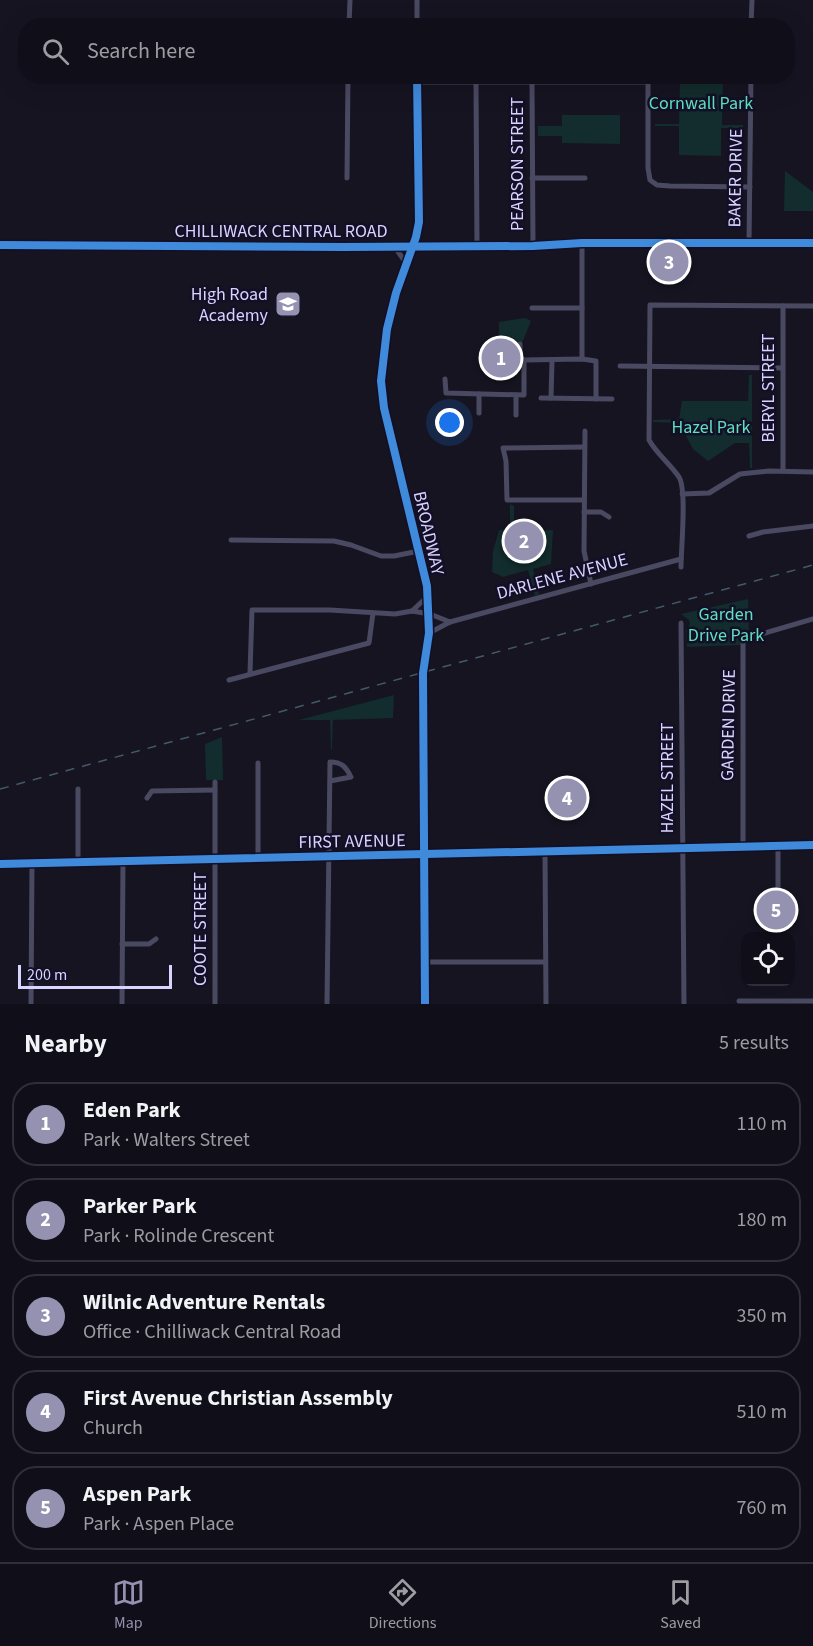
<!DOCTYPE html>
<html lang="en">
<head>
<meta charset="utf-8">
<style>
	:root { --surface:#100f19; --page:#1e1d26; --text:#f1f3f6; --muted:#9c9ca2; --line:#302f38; --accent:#9591b1 }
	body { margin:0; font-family:"Source Sans 3",sans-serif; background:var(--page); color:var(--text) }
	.controls { position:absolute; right:18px; bottom:18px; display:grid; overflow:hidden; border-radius:12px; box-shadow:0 6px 24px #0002 }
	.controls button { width:54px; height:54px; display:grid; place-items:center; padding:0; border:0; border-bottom:2px solid var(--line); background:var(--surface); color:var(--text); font:30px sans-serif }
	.scale { position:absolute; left:18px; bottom:15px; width:154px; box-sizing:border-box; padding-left:6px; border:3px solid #d9d4ff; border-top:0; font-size:16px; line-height:21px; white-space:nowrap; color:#d9d4ff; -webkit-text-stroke:4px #130f26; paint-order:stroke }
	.you { position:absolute; left:450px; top:423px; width:21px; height:21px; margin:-15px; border:4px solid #fff; border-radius:50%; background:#1a73e8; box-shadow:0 0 0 9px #1a73e833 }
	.badge { display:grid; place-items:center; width:39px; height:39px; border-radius:50%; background:var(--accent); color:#fff; font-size:20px; font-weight:700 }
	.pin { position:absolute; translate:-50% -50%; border:3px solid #fff; box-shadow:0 2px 6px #0006 }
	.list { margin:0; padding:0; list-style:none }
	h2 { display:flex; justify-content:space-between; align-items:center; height:78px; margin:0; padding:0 24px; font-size:26px }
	h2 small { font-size:20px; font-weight:400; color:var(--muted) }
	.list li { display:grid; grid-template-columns:39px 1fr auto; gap:18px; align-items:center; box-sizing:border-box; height:84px; margin:0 12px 12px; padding:0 12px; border:2px solid var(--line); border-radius:24px }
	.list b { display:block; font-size:22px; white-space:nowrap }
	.list p { margin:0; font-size:20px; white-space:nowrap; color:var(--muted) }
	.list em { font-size:20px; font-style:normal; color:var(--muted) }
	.icon { flex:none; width:33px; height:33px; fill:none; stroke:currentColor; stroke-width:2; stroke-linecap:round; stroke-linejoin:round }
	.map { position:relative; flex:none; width:813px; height:1004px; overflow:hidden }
	.search { position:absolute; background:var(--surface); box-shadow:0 6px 24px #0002; left:18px; right:18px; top:18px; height:66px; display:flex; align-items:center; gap:15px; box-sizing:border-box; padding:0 21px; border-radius:24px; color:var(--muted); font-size:22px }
	.sheet { height:558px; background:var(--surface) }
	nav { display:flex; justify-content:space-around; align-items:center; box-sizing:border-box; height:84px; border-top:2px solid var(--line); background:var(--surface); font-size:16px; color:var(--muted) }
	nav a { display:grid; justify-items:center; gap:3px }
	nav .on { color:var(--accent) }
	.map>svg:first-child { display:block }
</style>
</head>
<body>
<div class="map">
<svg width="813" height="1004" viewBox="0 0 813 1004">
	<rect width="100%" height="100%" fill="#161421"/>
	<!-- green -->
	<g fill="#132c2d">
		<polygon points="680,81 723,82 722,125 743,125 743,128 721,128 721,156 679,155 679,126 655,126 655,124 679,124"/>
		<polygon points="562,115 620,115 620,144 562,143 562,136 538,136 538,126 562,126"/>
		<polygon points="785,171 813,192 813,211 784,211"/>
		<polygon points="525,318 531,321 522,343 504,343 503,374 499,374 499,322"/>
		<polygon points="749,375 752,375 752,468 750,468 749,443 735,443 708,461 693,449 679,423 653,422 653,420 679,419 682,401 748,401"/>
		<polygon points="510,504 514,506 514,531 553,530 551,564 533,569 539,594 535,596 528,570 503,577 492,572 493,551 499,530 510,529"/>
		<polygon points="748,599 749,634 741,640 741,645 687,647 686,630 690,624 689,620 681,614"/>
		<polygon points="394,695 393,718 333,720 332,749 331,750 330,720 299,720"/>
		<polygon points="222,737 223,780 206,780 205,744"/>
		<polygon points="775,899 782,899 788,920 761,920"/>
	</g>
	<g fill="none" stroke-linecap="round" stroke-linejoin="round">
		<!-- minor -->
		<g stroke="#4a4962" stroke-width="5">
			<polyline points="417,0 417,26"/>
			<polyline points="349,26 350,0"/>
			<polyline points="751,26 752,0"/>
			<polyline points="417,76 419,222 416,237 396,293 387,329 381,381 384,408 427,586 429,633 423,673 425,1004"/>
			<polyline points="648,76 648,168 650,180 657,185 670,186 750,187"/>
			<polyline points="417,82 648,82"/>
			<polyline points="476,82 477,246"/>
			<polyline points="532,82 533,246"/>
			<polyline points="347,178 348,76"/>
			<polyline points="532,178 585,178"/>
			<polyline points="582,243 582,359"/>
			<polyline points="749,243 751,76"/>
			<polyline points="0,245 343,247 533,246 582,243 813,243"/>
			<polyline points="394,246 406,263"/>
			<polyline points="783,306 783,471"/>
			<polyline points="532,308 582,308"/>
			<polyline points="524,360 582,359 596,361 596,399"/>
			<polyline points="620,366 783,368"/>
			<polyline points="445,379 446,393 524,395 524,360 520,360 520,344"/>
			<polyline points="479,394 479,413"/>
			<polyline points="516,395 516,415"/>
			<polyline points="541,398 612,399"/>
			<polyline points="551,398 552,361"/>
			<polyline points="585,431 584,551 591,584"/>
			<polyline points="682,494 709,493 740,474 769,471 813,472"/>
			<polyline points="584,500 507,500 506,461 503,448 584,447"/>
			<polyline points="584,512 601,512 609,517"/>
			<polyline points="749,536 763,532 813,526"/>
			<polyline points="231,540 334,541 351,545 381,556 394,556 419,551"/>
			<path d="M681 567C681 549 687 490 679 477 670 464 657 454 649 440L650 305 813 306"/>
			<polyline points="412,611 428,596"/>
			<polyline points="681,623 684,1004"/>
			<polyline points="429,633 450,622 681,559"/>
			<polyline points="250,673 252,610 330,610 395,614 412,611 430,614 450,622"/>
			<polyline points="229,680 369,643 373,613"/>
			<polyline points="258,763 258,858"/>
			<polyline points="215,782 215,1004"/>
			<polyline points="147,798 152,791 215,790"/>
			<polyline points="743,847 743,643 748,638 813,619"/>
			<polyline points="545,851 546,1004"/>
			<polyline points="78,861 78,789"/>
			<polyline points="0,864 813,845"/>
			<polyline points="778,891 778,846"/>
			<polyline points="122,944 149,944 156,939"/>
			<polyline points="424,962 545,962"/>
			<polyline points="739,1001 813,1001"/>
			<polyline points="31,1004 32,863"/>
			<polyline points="122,1004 123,861"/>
			<path d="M327 1004 330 762C342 762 346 767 351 777L330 781"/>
		</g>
		<!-- rail -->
		<polyline stroke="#43596b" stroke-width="1.5" stroke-dasharray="9 8" stroke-linecap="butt" points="0,789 813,565"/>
		<!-- cycleway casing -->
		<g stroke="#130f26" stroke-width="11">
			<g id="cycleway">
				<polyline points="417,76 419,222 416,237 396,293 387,329 381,381 384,408 427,586 429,633 423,673 425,1004"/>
				<polyline points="0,245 343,247 533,246 582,243 813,243"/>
				<polyline points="0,864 813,845"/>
			</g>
		</g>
		<!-- cycleway -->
		<use href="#cycleway" stroke="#408adc" stroke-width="8"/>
	</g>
	<!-- icons -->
	<defs>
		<g id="school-square" transform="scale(1.35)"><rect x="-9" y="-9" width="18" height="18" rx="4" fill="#9591b1" stroke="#130f26"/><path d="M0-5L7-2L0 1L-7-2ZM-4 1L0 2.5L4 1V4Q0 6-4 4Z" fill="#fff"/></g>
	</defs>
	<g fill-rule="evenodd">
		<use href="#school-square" x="288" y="304"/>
	</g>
	<g text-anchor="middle" stroke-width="5" stroke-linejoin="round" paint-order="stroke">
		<!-- park labels -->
		<g font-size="18" fill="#5fe0c0" stroke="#130f26">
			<text x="701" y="109">Cornwall Park</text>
			<text x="711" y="433">Hazel Park</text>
			<text x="726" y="620">Garden<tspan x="726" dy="21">Drive Park</tspan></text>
		</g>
		<!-- street labels -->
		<g font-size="18" fill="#d9d4ff" stroke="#130f26">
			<text transform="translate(517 164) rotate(-90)" y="6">PEARSON STREET</text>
			<text transform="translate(735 178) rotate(-89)" y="6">BAKER DRIVE</text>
			<text x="281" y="237">CHILLIWACK CENTRAL ROAD</text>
			<text transform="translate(768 388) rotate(-90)" y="6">BERYL STREET</text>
			<text transform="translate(429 533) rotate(77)" y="6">BROADWAY</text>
			<text transform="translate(562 576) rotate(-15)" y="6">DARLENE AVENUE</text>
			<text transform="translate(728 725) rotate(-89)" y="6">GARDEN DRIVE</text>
			<text transform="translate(667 778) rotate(-90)" y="6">HAZEL STREET</text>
			<text transform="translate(352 841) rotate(-1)" y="6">FIRST AVENUE</text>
			<text transform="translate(200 929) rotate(-90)" y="6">COOTE STREET</text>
		</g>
		<!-- poi labels -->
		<g font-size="18" fill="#d9d4ff" stroke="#130f26" text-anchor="end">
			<text x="268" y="300">High Road<tspan x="268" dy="21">Academy</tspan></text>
		</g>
	</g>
</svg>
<div class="controls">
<button><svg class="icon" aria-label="locate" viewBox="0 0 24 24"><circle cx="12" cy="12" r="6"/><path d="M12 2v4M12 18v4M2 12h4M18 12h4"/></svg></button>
</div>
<div class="scale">200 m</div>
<div class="you"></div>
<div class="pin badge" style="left:501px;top:358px">1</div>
<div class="pin badge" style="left:524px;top:541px">2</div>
<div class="pin badge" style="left:669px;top:262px">3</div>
<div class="pin badge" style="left:567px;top:798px">4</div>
<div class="pin badge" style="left:776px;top:910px">5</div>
<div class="search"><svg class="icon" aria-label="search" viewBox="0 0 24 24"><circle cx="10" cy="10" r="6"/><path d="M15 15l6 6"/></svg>Search here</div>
</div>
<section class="sheet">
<h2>Nearby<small>5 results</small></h2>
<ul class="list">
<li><span class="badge">1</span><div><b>Eden Park</b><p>Park · Walters Street</p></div><em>110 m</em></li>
<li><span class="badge">2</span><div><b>Parker Park</b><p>Park · Rolinde Crescent</p></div><em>180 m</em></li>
<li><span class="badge">3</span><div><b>Wilnic Adventure Rentals</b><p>Office · Chilliwack Central Road</p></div><em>350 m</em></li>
<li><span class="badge">4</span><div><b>First Avenue Christian Assembly</b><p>Church</p></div><em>510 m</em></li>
<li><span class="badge">5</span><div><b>Aspen Park</b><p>Park · Aspen Place</p></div><em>760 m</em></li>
</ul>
</section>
<nav>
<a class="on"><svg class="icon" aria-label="map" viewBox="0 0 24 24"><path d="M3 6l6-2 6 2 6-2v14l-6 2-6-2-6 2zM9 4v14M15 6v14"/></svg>Map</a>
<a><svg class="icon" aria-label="directions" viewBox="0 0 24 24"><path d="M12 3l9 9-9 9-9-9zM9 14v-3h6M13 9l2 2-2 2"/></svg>Directions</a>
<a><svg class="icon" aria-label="saved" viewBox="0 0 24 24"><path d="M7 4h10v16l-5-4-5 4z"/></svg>Saved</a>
</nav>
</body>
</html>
